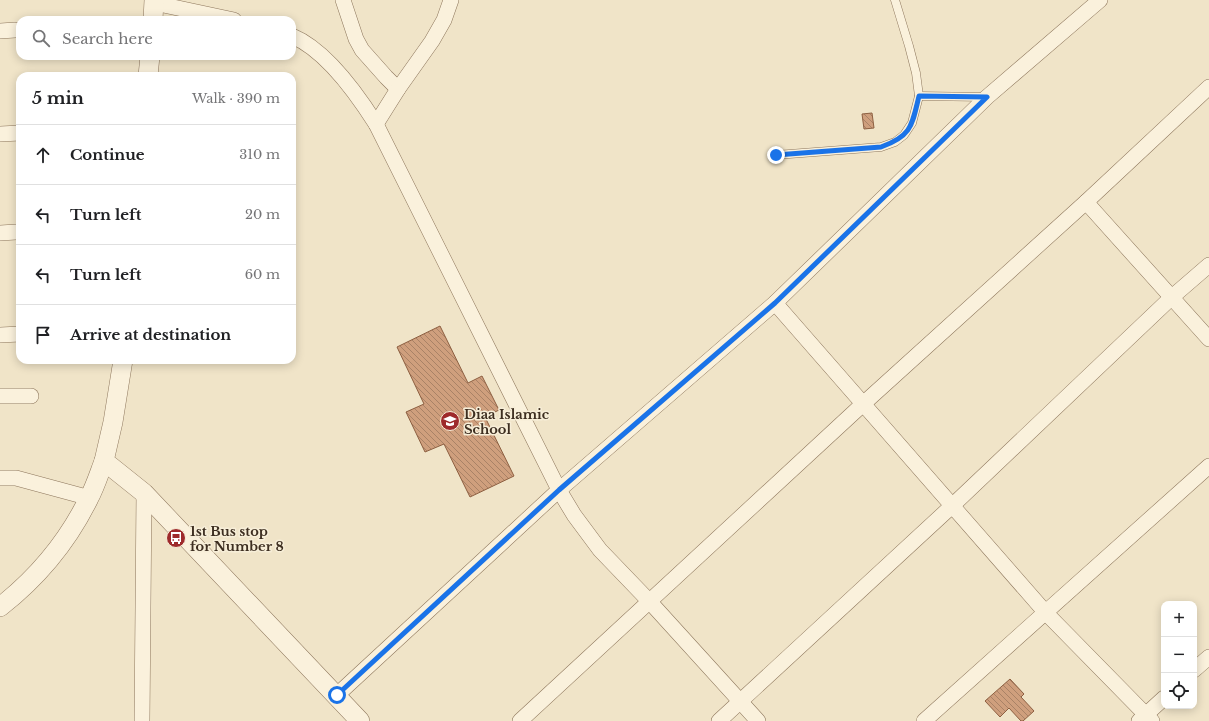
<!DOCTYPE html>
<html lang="en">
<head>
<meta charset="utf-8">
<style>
	:root { --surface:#fff; --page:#f6f6f6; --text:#202124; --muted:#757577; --line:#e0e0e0 }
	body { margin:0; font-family:"Libre Baskerville",serif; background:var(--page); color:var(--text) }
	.controls { position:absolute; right:12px; bottom:12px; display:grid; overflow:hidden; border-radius:8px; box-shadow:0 2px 10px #0003 }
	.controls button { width:36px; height:36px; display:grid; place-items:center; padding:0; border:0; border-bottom:1px solid var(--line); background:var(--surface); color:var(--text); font:20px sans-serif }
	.stop { position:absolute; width:12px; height:12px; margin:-9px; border:3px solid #1a73e8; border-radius:50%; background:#fff }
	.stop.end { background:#1a73e8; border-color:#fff; box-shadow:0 1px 4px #0008 }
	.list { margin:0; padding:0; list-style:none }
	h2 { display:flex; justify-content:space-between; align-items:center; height:52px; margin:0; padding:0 16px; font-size:17px }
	h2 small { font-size:13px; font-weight:400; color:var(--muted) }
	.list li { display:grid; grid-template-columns:26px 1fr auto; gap:12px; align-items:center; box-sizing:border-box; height:60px; padding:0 16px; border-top:1px solid var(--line) }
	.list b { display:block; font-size:15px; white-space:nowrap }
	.list em { font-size:13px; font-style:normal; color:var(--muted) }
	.icon { flex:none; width:22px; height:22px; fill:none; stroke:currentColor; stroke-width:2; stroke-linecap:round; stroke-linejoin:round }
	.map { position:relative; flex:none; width:1209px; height:721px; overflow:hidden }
	.search { position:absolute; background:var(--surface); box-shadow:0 2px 10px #0003; left:16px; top:16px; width:280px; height:44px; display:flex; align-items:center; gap:10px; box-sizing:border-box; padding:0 14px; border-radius:12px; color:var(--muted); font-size:15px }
	.panel { position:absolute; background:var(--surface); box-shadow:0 2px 10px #0003; left:16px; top:72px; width:280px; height:292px; border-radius:12px }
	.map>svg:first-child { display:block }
</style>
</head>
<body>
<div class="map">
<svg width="1209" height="721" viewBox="0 0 1209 721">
	<defs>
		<pattern id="building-back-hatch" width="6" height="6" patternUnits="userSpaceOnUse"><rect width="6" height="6" fill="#cf9f7d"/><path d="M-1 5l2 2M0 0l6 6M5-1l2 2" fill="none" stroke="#a98266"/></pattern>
	</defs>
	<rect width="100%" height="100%" fill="#f0e4c8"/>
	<!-- building -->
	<g fill="url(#building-back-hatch)" stroke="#8d5f41">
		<polygon points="872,113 874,128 864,129 862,114"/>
		<polygon points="440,326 468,383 482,376 499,410 485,417 514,476 470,497 444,444 425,452 406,412 424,404 397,347"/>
		<polygon points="1010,679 1024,694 1021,697 1034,711 1023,721 1021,721 1009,708 1000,717 985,701"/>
	</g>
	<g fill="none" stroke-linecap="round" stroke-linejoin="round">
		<!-- service casing -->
		<g stroke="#8d765c" stroke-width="9">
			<g id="service">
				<polyline points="919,96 986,97"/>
				<polyline points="776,155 881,147 895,142 904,135 912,123 919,96 916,73 909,46 895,0"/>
			</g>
		</g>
		<!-- minor casing -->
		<g stroke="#8d765c" stroke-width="16">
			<g id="minor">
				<polyline points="343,0 356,39 362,50 386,77 398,89"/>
				<polyline points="154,3 234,20"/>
				<polyline points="0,31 15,30"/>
				<path d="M292 36C326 50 357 94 376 124L559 490 574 515 600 550 650 602 758 721"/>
				<polyline points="376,124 398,89 432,41 444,20 451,0"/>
				<polyline points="0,134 20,133"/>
				<polyline points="1086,202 1209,339"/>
				<polyline points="0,233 16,232"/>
				<polyline points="775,303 1046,613 1152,721"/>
				<polyline points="0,335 20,334"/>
				<polyline points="0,396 31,396"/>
				<polyline points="0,478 16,478 90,498"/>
				<polyline points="1194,670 1209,657"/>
				<polyline points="337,695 559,490 775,303 987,97 1100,0"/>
				<polyline points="142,721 144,493"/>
				<polyline points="520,721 863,404 1086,202 1209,87"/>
				<polyline points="719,721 953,505 1172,297 1209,265"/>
				<polyline points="924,721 1209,466"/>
				<polyline points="1139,721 1164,698"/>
			</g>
		</g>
		<!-- tertiary casing -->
		<g stroke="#8d765c" stroke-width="20">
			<g id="tertiary">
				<polyline points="153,20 154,0"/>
				<polyline points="148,76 150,56"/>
				<polyline points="123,360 113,422 104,461 144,493 360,721"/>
				<path d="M0 607C37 578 68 541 89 498 95 487 99 474 104 461"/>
			</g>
		</g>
		<!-- service -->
		<use href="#service" stroke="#faf1dc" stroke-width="8"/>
		<!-- minor -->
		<use href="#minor" stroke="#faf1dc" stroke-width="15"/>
		<!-- tertiary -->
		<use href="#tertiary" stroke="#faf1dc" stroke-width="19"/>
	</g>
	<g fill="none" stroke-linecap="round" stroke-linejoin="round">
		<!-- route -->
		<path stroke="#1a73e8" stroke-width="5" d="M337 695 559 490 775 303 987 97 919 96C912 125 912 136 881 147L776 155"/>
	</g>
	<!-- icons -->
	<defs>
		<g id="school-disc" transform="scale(1)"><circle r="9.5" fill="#9e2a2b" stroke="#f7eed8"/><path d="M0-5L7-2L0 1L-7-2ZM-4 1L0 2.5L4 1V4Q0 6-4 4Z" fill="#fff"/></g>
		<g id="bus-disc" transform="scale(1)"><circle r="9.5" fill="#9e2a2b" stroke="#f7eed8"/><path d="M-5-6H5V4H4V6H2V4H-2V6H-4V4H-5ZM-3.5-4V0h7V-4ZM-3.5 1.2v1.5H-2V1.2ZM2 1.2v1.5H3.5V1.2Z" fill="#fff"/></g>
	</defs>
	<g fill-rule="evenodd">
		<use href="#school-disc" x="450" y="421"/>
		<use href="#bus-disc" x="176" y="538"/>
	</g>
	<g text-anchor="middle" stroke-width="3" stroke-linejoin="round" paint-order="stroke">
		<!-- poi labels -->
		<g font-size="13" font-weight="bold" fill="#3d2e20" stroke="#f7eed8" text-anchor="start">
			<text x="464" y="419">Diaa Islamic<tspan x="464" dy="15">School</tspan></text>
			<text x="190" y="536">1st Bus stop<tspan x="190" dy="15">for Number 8</tspan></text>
		</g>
	</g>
</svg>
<div class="controls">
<button>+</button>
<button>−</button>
<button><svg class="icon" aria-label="locate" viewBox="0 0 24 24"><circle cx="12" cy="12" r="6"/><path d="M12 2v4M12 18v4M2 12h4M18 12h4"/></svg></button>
</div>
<div class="stop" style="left:337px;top:695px"></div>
<div class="stop end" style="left:776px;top:155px"></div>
<div class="search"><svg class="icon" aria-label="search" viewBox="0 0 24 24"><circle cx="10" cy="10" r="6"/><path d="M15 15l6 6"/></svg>Search here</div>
<section class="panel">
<h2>5 min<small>Walk · 390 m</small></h2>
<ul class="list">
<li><svg class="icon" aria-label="ahead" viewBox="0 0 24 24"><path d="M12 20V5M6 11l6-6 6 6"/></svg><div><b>Continue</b></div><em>310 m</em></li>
<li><svg class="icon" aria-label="left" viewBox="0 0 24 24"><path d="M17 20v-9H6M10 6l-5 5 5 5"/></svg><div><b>Turn left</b></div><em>20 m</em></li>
<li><svg class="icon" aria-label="left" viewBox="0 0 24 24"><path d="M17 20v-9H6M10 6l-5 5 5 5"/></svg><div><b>Turn left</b></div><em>60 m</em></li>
<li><svg class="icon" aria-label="arrive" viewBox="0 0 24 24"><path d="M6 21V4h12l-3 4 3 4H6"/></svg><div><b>Arrive at destination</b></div></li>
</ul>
</section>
</div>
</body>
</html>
